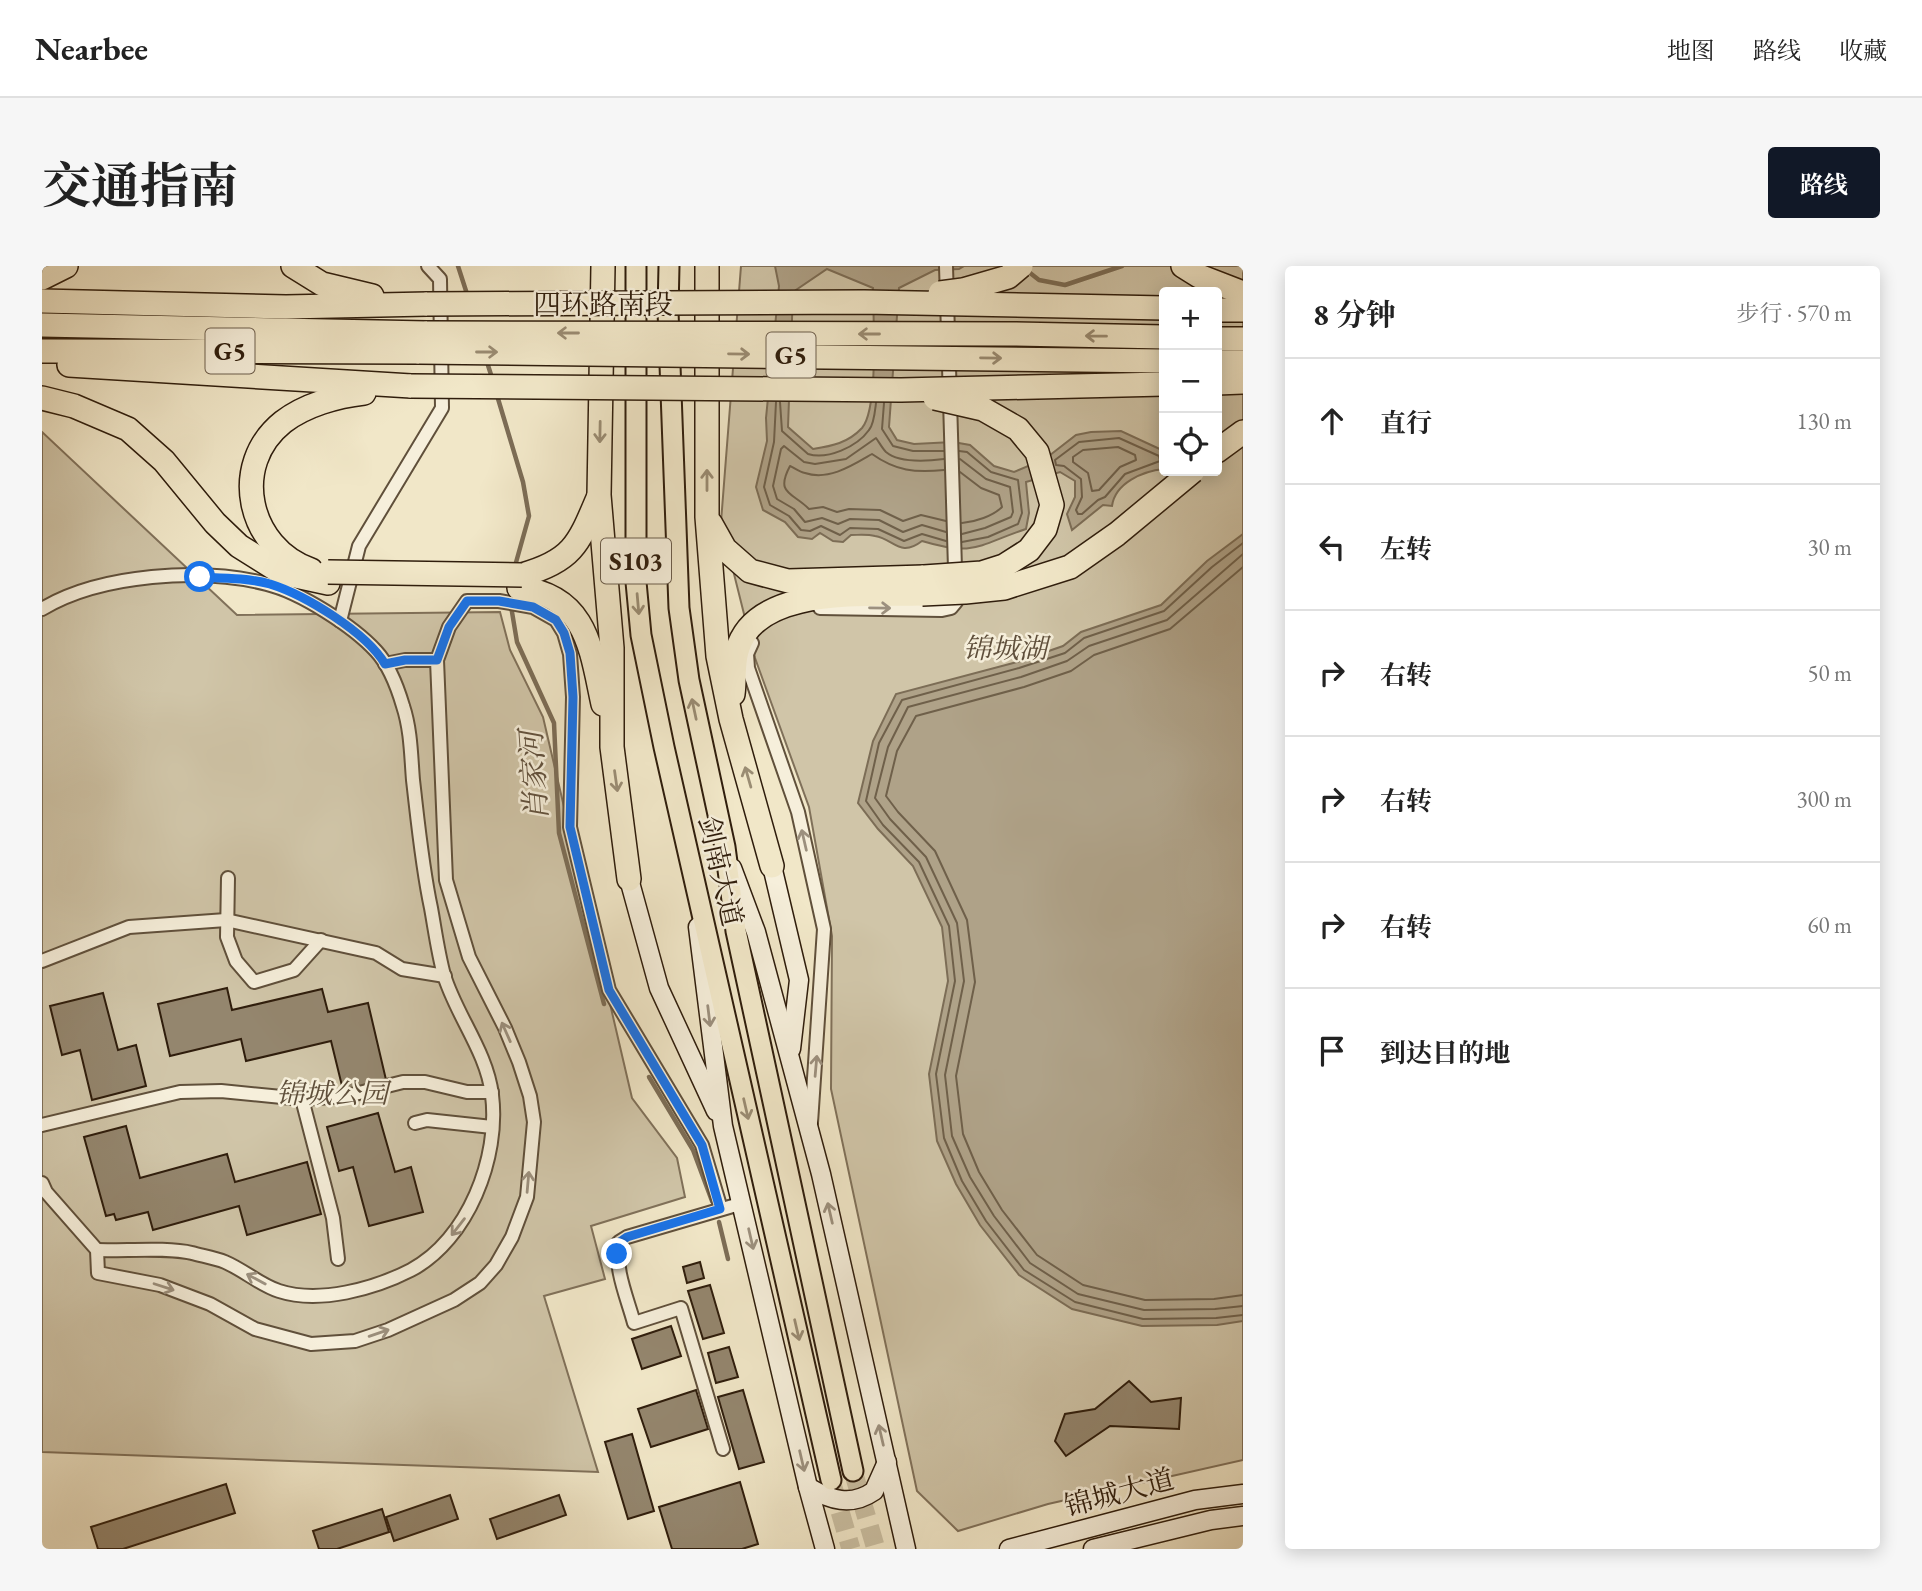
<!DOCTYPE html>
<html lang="zh">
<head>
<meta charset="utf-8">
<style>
	:root { --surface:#fff; --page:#f6f6f6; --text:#222; --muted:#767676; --line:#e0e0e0; --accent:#111827 }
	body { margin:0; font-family:"EB Garamond","Noto Serif SC",serif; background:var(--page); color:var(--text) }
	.controls { position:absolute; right:21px; top:21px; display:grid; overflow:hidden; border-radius:7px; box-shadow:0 4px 18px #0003 }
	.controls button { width:63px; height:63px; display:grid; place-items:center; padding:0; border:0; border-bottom:2px solid var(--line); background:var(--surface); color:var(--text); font:35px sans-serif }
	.stop { position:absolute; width:21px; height:21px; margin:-16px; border:5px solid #1a73e8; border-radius:50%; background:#fff }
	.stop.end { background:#1a73e8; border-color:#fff; box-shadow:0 2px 7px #0008 }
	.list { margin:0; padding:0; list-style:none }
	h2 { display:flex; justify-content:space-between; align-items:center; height:91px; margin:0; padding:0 28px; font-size:30px }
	h2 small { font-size:23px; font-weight:400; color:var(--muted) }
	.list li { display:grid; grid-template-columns:46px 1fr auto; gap:21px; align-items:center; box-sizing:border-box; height:126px; padding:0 28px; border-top:2px solid var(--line) }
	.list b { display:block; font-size:26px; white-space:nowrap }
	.list em { font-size:23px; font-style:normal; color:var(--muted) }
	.icon { flex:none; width:38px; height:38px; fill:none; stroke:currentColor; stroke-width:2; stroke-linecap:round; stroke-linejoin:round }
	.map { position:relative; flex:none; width:1201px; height:1283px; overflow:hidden; border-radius:7px }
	header { display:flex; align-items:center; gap:42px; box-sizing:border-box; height:98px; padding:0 35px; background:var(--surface); border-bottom:2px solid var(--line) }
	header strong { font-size:33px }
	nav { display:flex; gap:38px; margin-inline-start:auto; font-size:24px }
	.intro { display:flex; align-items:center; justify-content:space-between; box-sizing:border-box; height:168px; padding:0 42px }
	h1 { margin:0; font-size:49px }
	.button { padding:18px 32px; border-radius:7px; background:var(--accent); color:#fff; font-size:24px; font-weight:700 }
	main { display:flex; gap:42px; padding:0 42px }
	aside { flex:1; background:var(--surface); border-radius:7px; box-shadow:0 4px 18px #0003 }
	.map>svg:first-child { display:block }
</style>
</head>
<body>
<header>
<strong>Nearbee</strong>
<nav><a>地图</a><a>路线</a><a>收藏</a></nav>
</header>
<div class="intro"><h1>交通指南</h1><a class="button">路线</a></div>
<main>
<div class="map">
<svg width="1201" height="1283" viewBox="0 0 1201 1283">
	<rect width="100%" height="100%" fill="#f1e7c8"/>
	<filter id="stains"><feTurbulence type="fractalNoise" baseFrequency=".00286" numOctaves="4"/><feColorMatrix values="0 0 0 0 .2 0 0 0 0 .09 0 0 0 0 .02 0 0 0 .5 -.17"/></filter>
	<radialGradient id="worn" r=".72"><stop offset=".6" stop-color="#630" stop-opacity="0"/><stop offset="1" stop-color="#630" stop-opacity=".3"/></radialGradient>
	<!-- green -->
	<g fill="#d0c5a8" stroke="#80715a" stroke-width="2" fill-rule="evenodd">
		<path d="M699 0H1201V1194L1006 1238 916 1265 875 1225 789 823 790 670 767 541 713 392 679 256ZM1122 26H1175V205H1122Z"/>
		<polygon points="0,166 195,349 458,346 468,384 501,451 590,832 635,892 643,931 549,960 563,1013 502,1030 556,1206 0,1186"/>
	</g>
	<!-- water -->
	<g fill="#afa288" stroke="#7c6d56" stroke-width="2" fill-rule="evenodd">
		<path d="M733 0H922L917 3 893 4 857 22 847 161 855 174 872 178 911 176 928 179 952 200 972 206 1003 193 1034 169 1049 166 1079 165 1122 185V203C1101 205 1073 217 1070 240L1061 239 1030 264 1025 248 1033 231V215L1018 206 984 216 987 247 984 263C936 279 933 291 880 275 858 292 852 273 833 270 825 268 817 269 809 269L801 276 791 275 778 267 770 273 756 271 743 256 721 244 714 221 725 175 724 152 737 20ZM785 3 831 22C831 50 837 142 820 162 806 177 790 180 771 183L746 161 751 26Z"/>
		<polygon points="1201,268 1201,1055 1175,1059 1100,1060 1030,1043 977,1009 938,959 914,918 895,875 887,808 906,715 900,661 871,600 836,563 816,537 831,475 854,428 975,396 1021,380 1039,366 1119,339 1165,295"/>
	</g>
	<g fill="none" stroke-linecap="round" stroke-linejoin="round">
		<!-- shore -->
		<g stroke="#6f604a" stroke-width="2">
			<polyline points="734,136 732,176 722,221 728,239 747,250 759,264 768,265 779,260 798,269 808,262 836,263 862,275 880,268 904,275"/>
			<path d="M738 136 740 165 766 188C785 194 815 181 827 164 832 158 833 145 834 137"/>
			<polyline points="842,137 840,163 851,180 871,185 902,185"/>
			<polygon points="1077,172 1117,190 1118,195 1083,208 1063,231 1056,234 1040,248 1036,248 1034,244 1040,231 1039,213 1022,200 1014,199 1013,194 1037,176"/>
			<polygon points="1076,181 1093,189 1094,194 1078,201 1057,224 1050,225 1046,207 1031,196 1031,191 1041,184"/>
			<polyline points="917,185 925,186 949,206 976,214 980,247 976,258 946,271 920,276"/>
			<path d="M902 193C886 195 857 197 844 186 840 182 837 176 834 172L804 193 773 198 762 196 742 180 739 183 731 220 735 233 752 243 763 256 780 252 796 258 808 253 837 254 861 266 880 259 904 266"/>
			<polyline points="918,193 944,213 968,221 971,246 969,251 943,262 920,268"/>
			<path d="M902 204C873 207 854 205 830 188 811 199 787 215 763 207 757 206 753 202 748 200 733 228 750 226 767 243L781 241 795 246 807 243 838 244 861 255 879 249 904 255"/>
			<path d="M918 206 939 222 957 229 960 241C951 250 933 256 920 257"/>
			<polyline points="1201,277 1170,301 1122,345 1042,372 1023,387 977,402 860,434 837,477 824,535 841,559 877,596 907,660 913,715 894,808 902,872 920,915 944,955 982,1004 1033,1036 1101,1053 1174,1052 1201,1049"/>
			<polyline points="1201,288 1125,354 1047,380 1025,395 979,411 866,441 846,481 833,532 848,553 884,591 915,657 922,715 903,809 910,870 928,911 952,950 988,997 1036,1028 1102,1044 1173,1043 1201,1040"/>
			<polyline points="1201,301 1128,363 1052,389 1029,405 982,421 874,450 855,485 844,530 856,546 893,585 925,654 933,716 914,810 921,868 937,906 960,944 995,989 1041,1019 1103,1034 1172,1033 1201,1029"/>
		</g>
		<!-- stream -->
		<g stroke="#7c6d56" stroke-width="4.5">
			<polyline points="416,0 426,31"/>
			<polyline points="983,3 997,14 1023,19 1080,0"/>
			<polyline points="444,93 451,115"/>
			<polyline points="454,126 481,216 487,250 473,300"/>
			<polyline points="469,340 475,376 512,457 517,567 562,738"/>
			<polyline points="607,811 651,884 670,935"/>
			<polyline points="677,956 686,993"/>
		</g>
	</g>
	<!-- building -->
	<g fill="#94866e" stroke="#2f1d0c" stroke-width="2">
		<polygon points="185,722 190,744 280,723 286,746 326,737 345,818 302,828 289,775 204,795 199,773 128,790 116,738"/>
		<polygon points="61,727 76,784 94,779 104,820 50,834 38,784 20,789 8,740"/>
		<polygon points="336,847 353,906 369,901 381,946 327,960 311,901 297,905 285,861"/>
		<polygon points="84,860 98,912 185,888 193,916 265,896 279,948 205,969 197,940 111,964 106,946 74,954 72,948 64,950 42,871"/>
		<polygon points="658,996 662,1012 645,1017 641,1001"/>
		<polygon points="668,1019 682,1067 661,1073 646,1025"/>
		<polygon points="629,1060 639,1090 600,1103 590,1073"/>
		<polygon points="687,1081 696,1111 674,1117 666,1087"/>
		<polygon points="1087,1115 1109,1136 1139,1132 1137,1163 1068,1160 1024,1190 1013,1175 1023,1148 1053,1143"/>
		<polygon points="654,1124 666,1163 609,1181 596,1143"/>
		<polygon points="701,1124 722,1196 697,1203 676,1131"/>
		<polygon points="590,1168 612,1245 586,1253 563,1176"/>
		<polygon points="698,1216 716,1278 700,1283 630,1283 617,1241"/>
		<polygon points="184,1218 193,1247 81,1283 56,1283 49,1261"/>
		<polygon points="408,1229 416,1253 352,1275 344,1251"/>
		<polygon points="517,1229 524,1249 455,1273 448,1253"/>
		<polygon points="340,1243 347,1266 295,1283 277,1283 271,1265"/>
	</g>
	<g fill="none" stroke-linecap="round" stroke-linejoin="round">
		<!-- trunk-tunnel -->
		<g stroke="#cabfa2" stroke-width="19" stroke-dasharray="19 10" stroke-linecap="butt">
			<polyline points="811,1205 834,1283"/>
			<polyline points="790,1218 809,1283"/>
		</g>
		<!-- minor casing -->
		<g stroke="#60503b" stroke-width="16">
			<g id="minor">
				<polyline points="778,342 900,344 909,342 914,336 904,0"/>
				<path d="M0 343C58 308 160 301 225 318 258 326 311 360 334 385 347 399 356 423 361 440 369 464 369 490 371 514 376 557 380 600 389 642 393 664 396 687 402 709 414 749 445 786 450 829 458 891 426 974 369 1004 332 1023 277 1038 237 1025 218 1019 202 1004 183 996 173 992 161 990 150 987 125 981 83 985 55 984"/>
				<polyline points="298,355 317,280 400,142 398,13 386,0"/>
				<polyline points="710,377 705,388 706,402 756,546 782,663 769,857"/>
				<polyline points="343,398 363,394 395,394"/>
				<polyline points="186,612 185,671 194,695 212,716 252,704 279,674"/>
				<polyline points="0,695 87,661 184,654 334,687 360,703 403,710"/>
				<polyline points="260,833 291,952 296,993"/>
				<polyline points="373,857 385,854 450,861"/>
				<polyline points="0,859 138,826 179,825 260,833 305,830 361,816 383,816 425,826 450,826"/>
				<polyline points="0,917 4,926 55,984 56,1007 118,1019 168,1038 213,1063 269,1078 313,1075 346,1064 412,1034 438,1017 454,999 470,971 485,931 492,856 488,830 477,796 463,762 427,691 404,614 395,394 407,361 425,335 457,335 491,341 514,354 522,367 528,388 531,431 528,561 567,724 660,879 679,943"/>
				<path d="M681 1183 639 1042 592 1057C585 1031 572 1003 577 976L585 971 701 937"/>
			</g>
		</g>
		<!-- secondary casing -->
		<g stroke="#2f1d0c" stroke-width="21">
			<g id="secondary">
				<polyline points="730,600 757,714 749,783"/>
				<polyline points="690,602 714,666 779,908 864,1283"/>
				<polyline points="587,613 617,722 674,845"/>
				<polyline points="656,661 681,860 766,1221 783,1283"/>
				<path d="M766 1221C788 1234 809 1241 832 1225L845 1196"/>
				<polyline points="967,1283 1153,1234 1201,1228"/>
				<polyline points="1051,1283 1169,1254 1201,1250"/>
			</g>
		</g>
		<!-- trunk casing -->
		<g stroke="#2f1d0c" stroke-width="23">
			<g id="trunk">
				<polyline points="594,0 594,316 599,369 622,481 789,1214"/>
				<polyline points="627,0 626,45 637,342 647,414 683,581 694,665 811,1205"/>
			</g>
		</g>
		<!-- motorway casing -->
		<g stroke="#2f1d0c" stroke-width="26">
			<g id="motorway">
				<polyline points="251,0 280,18 330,30"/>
				<polyline points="561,0 557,229 570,382 570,481 587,613"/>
				<polyline points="665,0 665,251 676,390 689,453 730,600"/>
				<polyline points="1141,0 1157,10 1201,27"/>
				<polyline points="0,12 24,0"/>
				<polyline points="0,35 244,41 385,38"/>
				<polyline points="1175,44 1201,44"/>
				<polyline points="0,59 385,67"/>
				<polyline points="1175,73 1201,73"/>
				<polyline points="0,85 377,86"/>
				<polyline points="1175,96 1201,96"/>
				<polyline points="27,99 369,120"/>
				<polyline points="1175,117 1201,116"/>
				<polyline points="0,132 32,140 86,163 122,195 173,257 197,280 240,307 286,317"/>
				<polyline points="1175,185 1201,166"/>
				<polyline points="669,258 683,283 708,305 746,315 882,311"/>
				<path d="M269 304C206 282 187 199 241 156 263 139 295 130 322 127"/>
				<path d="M480 309C531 295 537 277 556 232"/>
				<path d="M477 322C545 330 549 383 561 438"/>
				<path d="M691 428C693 415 691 398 695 385 713 318 826 330 880 328"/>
			</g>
		</g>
		<!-- minor -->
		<use href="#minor" stroke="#f6efdb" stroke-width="12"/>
		<!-- secondary -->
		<use href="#secondary" stroke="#f6efdb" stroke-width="18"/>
		<!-- trunk -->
		<use href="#trunk" stroke="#f1e7c8" stroke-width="19"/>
		<!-- motorway -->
		<use href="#motorway" stroke="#f1e7c8" stroke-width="23"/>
		<!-- motorway-bridge casing -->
		<g stroke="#2f1d0c" stroke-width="26" stroke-linecap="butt">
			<g id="motorway-bridge">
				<polyline points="898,27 921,24 966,11 979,0"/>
				<polyline points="385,38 822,36 1122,42"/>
				<polyline points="385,67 972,68 1122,71"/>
				<polyline points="377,86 1122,95"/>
				<polyline points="369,120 859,124 1122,118"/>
				<polyline points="286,306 480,309"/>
				<polyline points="882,311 940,307 962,300 987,284 1003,263 1010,239 995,186 976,163 941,143 893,132"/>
				<polyline points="880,328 923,326 962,322 1028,301 1075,268 1151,205"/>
			</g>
		</g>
		<!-- motorway-bridge -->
		<use href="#motorway-bridge" stroke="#f1e7c8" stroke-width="23"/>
	</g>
	<!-- one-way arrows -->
	<defs><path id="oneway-shaft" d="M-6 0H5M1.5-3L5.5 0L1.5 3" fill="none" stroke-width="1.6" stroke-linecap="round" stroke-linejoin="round" transform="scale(1.75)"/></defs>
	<g stroke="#9a8c73">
		<use href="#oneway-shaft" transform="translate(526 67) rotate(-180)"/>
		<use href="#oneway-shaft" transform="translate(827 68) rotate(-180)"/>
		<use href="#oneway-shaft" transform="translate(1054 70) rotate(-179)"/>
		<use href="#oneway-shaft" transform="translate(445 86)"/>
		<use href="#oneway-shaft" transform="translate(697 88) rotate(1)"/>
		<use href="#oneway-shaft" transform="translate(949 92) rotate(1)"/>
		<use href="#oneway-shaft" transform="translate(558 166) rotate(91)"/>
		<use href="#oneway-shaft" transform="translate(665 214) rotate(-90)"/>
		<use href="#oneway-shaft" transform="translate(596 338) rotate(85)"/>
		<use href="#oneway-shaft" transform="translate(652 443) rotate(-102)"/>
		<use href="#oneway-shaft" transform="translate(706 511) rotate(-106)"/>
		<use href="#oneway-shaft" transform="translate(574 515) rotate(82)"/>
		<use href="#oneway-shaft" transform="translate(704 843) rotate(77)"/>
		<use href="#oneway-shaft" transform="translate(755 1064) rotate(77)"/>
	</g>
	<g stroke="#9c907e">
		<use href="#oneway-shaft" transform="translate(838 342) rotate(1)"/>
		<use href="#oneway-shaft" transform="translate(762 574) rotate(-103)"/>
		<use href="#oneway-shaft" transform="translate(667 750) rotate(83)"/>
		<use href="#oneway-shaft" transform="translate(464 766) rotate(-114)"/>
		<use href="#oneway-shaft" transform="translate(774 800) rotate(-85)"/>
		<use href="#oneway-shaft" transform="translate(486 916) rotate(-85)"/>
		<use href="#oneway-shaft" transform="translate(788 947) rotate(-103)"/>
		<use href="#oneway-shaft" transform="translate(416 961) rotate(128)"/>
		<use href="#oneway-shaft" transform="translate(709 973) rotate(77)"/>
		<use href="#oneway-shaft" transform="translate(214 1013) rotate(-152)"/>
		<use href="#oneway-shaft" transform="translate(122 1021) rotate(18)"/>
		<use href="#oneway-shaft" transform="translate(337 1067) rotate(-19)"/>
		<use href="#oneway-shaft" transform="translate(839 1169) rotate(-103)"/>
		<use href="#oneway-shaft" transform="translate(760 1195) rotate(77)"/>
	</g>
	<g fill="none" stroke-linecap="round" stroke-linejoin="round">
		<!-- route -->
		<path stroke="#1a73e8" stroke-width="9" d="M158 311C181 312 206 312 228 318 263 329 324 366 343 398L363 394H395L407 361 425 335H457L491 341 514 354 522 367 528 387 531 431 528 561 567 724 660 879 678 943 585 971 578 976 575 988"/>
	</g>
	<g text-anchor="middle" stroke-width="5" stroke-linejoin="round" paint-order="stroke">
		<!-- shield labels -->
		<g fill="#f6efdb" stroke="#6b5c4a" stroke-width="2">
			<rect x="163.5" y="62.5" width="49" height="45" rx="5"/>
			<rect x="724.5" y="66.5" width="49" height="45" rx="5"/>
			<rect x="559" y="272.5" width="70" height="45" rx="5"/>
		</g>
		<g font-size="26" font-weight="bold" fill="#2f1d0c">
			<text x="188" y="94">G5</text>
			<text x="749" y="98">G5</text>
			<text x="594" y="304">S103</text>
		</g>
		<!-- street labels -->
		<g font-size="28" fill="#2f1d0c" stroke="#f6efdb">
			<text x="561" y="48">四环路南段</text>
			<text transform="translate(679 605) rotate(77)" y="10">剑南大道</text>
			<text transform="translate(1077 1226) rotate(-15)" y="10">锦城大道</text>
		</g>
		<!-- park labels -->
		<g font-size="28" font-style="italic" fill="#5f4f3b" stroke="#f6efdb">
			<text x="963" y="392">锦城湖</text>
			<text x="290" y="837">锦城公园</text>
		</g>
		<!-- water labels -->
		<g font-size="30" font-style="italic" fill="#62523e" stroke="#f6efdb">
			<text transform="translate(492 510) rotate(-94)" y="10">肖家河</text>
		</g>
	</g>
	<rect width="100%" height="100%" filter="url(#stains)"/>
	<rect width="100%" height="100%" fill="url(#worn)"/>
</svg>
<div class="controls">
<button>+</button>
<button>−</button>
<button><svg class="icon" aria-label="locate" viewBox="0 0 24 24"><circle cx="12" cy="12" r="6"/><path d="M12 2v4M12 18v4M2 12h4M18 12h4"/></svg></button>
</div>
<div class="stop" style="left:158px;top:311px"></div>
<div class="stop end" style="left:575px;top:988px"></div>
</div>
<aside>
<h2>8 分钟<small>步行 · 570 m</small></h2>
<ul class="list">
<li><svg class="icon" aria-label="ahead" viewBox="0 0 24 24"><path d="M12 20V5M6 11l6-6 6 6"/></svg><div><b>直行</b></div><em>130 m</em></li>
<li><svg class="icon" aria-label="left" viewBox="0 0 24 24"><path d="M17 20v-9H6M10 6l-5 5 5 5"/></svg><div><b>左转</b></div><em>30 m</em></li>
<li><svg class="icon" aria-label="right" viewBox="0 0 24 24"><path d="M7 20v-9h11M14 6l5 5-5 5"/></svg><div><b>右转</b></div><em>50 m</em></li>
<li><svg class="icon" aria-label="right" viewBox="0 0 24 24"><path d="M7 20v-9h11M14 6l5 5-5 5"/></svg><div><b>右转</b></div><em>300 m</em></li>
<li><svg class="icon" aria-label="right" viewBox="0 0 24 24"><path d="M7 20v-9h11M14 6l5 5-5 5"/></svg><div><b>右转</b></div><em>60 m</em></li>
<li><svg class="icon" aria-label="arrive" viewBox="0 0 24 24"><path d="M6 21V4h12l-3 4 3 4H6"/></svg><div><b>到达目的地</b></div></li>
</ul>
</aside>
</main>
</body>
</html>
